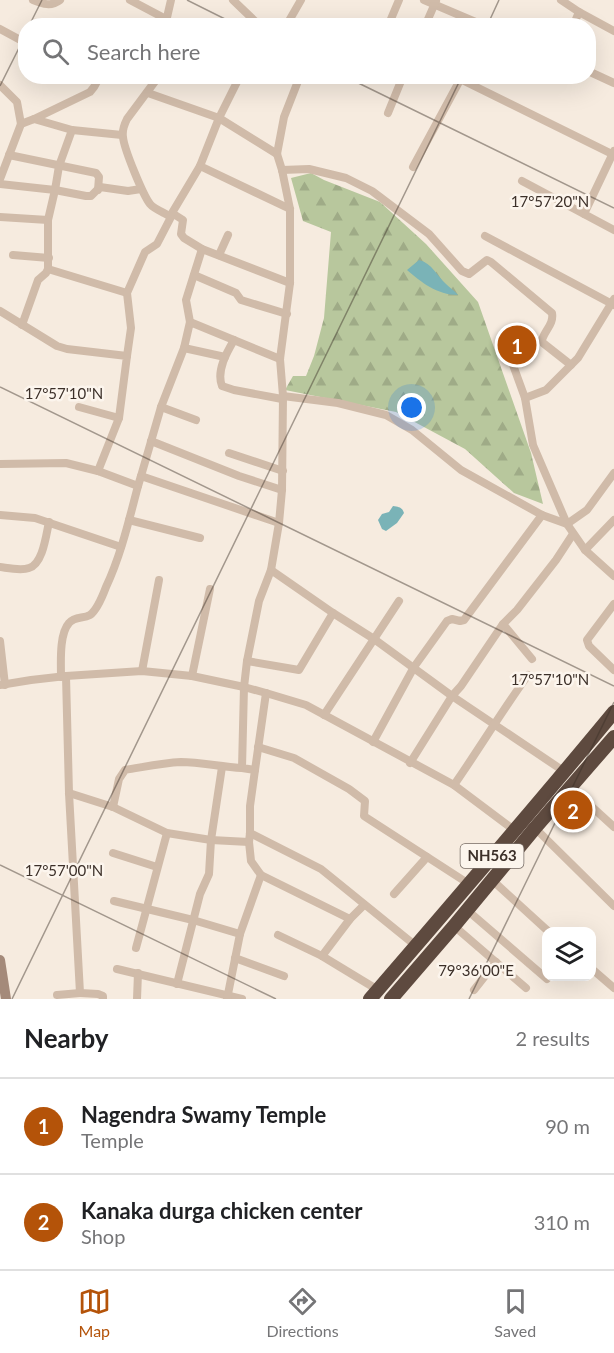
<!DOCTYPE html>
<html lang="en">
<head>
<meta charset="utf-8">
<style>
	:root { --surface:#fff; --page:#f6f6f6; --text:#202124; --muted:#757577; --line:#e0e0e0; --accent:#b45309 }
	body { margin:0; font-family:Lato,sans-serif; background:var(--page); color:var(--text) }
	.controls { position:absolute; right:18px; bottom:18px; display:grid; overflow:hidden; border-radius:12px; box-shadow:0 6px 24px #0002 }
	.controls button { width:54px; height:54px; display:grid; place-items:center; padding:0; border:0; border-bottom:2px solid var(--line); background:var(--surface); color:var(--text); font:30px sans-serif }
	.you { position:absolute; left:412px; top:408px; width:21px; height:21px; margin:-15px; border:4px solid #fff; border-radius:50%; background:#1a73e8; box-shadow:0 0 0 9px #1a73e833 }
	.badge { display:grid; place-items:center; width:39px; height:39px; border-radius:50%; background:var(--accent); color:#fff; font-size:20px; font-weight:700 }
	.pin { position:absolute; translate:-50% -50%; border:3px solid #fff; box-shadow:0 2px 6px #0006 }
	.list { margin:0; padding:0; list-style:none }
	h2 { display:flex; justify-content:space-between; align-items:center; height:78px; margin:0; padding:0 24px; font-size:26px }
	h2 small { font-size:20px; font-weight:400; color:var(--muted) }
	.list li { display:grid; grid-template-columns:39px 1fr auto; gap:18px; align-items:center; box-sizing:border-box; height:96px; padding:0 24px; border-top:2px solid var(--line) }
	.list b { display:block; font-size:22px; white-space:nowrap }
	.list p { margin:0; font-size:20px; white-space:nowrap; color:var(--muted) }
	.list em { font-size:20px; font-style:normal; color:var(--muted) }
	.icon { flex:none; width:33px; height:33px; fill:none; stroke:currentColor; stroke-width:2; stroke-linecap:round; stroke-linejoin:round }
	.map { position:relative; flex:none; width:614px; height:999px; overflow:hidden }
	.search { position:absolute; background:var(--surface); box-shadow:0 6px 24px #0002; left:18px; right:18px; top:18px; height:66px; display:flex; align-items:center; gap:15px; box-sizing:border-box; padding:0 21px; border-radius:24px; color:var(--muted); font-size:22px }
	.sheet { height:270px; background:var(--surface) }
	nav { display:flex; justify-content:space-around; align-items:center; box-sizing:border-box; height:84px; border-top:2px solid var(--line); background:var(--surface); font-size:16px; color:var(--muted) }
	nav a { display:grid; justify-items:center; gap:3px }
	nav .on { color:var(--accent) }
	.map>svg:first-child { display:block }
</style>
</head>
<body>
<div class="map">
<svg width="614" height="999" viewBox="0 0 614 999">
	<defs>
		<pattern id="forest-firs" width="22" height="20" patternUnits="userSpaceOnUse" patternTransform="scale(1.5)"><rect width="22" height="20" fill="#b8c79d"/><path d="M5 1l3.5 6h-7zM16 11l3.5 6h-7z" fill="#9fab87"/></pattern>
	</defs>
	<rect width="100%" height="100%" fill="#f6ebdf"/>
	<!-- forest -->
	<polygon fill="url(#forest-firs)" points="311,173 324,180 380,202 426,244 478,302 531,453 543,504 514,493 465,449 396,412 285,390 293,376 306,376 314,356 324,318 331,232 303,221 291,178"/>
	<!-- water -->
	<g fill="#7ab3b7">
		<path d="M419 260C432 263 437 276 446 284 450 288 454 290 458 295 437 295 421 282 407 270Z"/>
		<path d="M393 506C399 507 402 507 404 513L397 523 386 531 382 529 378 520 382 514 389 512Z"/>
	</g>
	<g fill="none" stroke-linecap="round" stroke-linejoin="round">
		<!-- street -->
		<g stroke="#d0bba9" stroke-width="8">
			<path d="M33 0C43 4 51 7 60 0"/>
			<polyline points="130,0 166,19"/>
			<polyline points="233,0 260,26"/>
			<polyline points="424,0 485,26"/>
			<polyline points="561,0 579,12 614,31"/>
			<polyline points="165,26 171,0"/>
			<polyline points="286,26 301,0"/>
			<polyline points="388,26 399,0"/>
			<polyline points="425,26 436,1"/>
			<polyline points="573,26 579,12"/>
			<polyline points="0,29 26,43"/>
			<polyline points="588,71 614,83"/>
			<polyline points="240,76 219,118 200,166 172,213 183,220 181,234 184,238 202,249 290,283"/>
			<polyline points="342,76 353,76"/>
			<polyline points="454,76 612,154"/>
			<polyline points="0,85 17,102 21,124 0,179"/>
			<polyline points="148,93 219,118 277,154"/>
			<polyline points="388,113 403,76"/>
			<polyline points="34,119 90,92 94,87 100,76"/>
			<polyline points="72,130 122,135"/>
			<polyline points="614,151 584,214 614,230"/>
			<polyline points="9,155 96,173 99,177 98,190"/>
			<polyline points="200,166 290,209"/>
			<polyline points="413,167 460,80"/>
			<path d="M282 170 309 169 346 178 372 191 429 234 462 271 469 274 487 260 491 262 552 313C554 324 545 330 542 340L543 343 571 365"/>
			<polyline points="522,181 584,214"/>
			<polyline points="0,184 55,190 59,166 72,130 34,119 21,124"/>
			<polyline points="0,217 48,220"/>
			<polyline points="485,236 614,305"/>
			<polyline points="13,255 49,258"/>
			<polyline points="219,255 228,235"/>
			<polyline points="48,269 127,293"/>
			<polyline points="194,275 236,293 241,300 287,314"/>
			<polyline points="0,311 57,346 67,349 127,356 119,418 98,471"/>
			<polyline points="190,322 186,300 202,249"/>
			<polyline points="22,325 38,280 46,273 48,269 48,220 55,190 86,196 91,196 100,187 128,191 141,189"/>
			<path d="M234 340C227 352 216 371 222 386L234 390 282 399"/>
			<polyline points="184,348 225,357"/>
			<path d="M127 356 131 328 127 293 145 252 157 244 171 217C165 213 154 209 150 204 143 195 124 149 123 137 122 131 124 125 127 119L156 80 147 76"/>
			<polyline points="513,365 525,398 533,445 567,524 587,510 614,473"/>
			<polyline points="283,396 338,403 386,415 412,430 461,470 542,515 567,524 585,550 614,576"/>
			<polyline points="525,398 546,390 578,358 614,299"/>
			<polyline points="79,407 119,418"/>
			<polyline points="161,407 196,420"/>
			<polyline points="151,441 239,476 282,490"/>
			<polyline points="229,453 283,471"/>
			<polyline points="0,464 66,463 98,471 138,486 141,476 279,523"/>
			<polyline points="141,476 161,407 184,348 190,322 280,359"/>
			<polyline points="0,515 35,518 121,547"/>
			<polyline points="129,520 200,538"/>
			<polyline points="585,550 614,520"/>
			<path d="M0 567C8 568 21 571 29 568 43 564 46 535 49 522"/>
			<polyline points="271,570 333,613 374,639 452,696 565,772"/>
			<polyline points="614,604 587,640 589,646 614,670"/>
			<polyline points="503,624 532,659"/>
			<polyline points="0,641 5,685"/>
			<polyline points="247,661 299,670 333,613"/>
			<polyline points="142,671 159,580"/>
			<polyline points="66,676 69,793 80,993 98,994 103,996 103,999"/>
			<polyline points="192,676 210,589"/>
			<path d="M61 677C61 663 59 634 69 623 75 616 83 619 90 615 97 610 103 595 106 587 121 555 129 520 138 486"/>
			<polyline points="0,685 31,680 66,676 142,671 192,676 244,687 266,693 306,705 454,785 514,830"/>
			<polyline points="324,715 399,601"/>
			<polyline points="373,742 414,667 447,621 452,619 460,621 464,620 542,515"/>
			<polyline points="258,747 294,758 349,789 365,801 364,816 367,818 469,884"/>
			<polyline points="410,763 452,696 461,686 503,624 517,610 556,560 573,534"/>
			<polyline points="255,770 266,693"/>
			<path d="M454 785C479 749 502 711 528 675"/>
			<polyline points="570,787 614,827"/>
			<polyline points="69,793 113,807 167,833 211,840 249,842"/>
			<path d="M113 807 119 779 125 770C144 767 162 763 181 762 201 762 221 767 242 768"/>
			<polyline points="535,828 614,906"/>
			<polyline points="250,833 321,869 416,946"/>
			<polyline points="113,853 157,867"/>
			<polyline points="261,875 251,861 249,842 250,833 250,806 255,770 242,768 244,687 247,661 259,601 271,570 279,523 282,490 283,396 280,359 290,283 290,209 282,170 277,154 284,117 300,76"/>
			<polyline points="492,880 549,932"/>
			<polyline points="394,894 427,857"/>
			<polyline points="114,901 193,920 240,934"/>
			<polyline points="467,910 547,979"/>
			<polyline points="454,926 526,988"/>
			<polyline points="278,935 322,956 350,919 364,905"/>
			<polyline points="136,948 167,833"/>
			<polyline points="322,956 378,990"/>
			<polyline points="235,958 284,976"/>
			<polyline points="117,969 242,999"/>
			<polyline points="592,969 614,988"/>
			<polyline points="177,984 200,894 209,874 211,840 222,767"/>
			<polyline points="474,990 496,962"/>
			<polyline points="57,995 80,993"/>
			<polyline points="137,999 138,973"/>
			<polyline points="227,999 240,934 261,875 350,919"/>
		</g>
		<!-- secondary -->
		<polyline stroke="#a48a7a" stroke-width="10" points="0,960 6,999"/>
		<!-- highway -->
		<g stroke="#5e4a3f" stroke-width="14">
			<path d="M370 999C452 904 534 809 614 712"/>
			<polyline points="391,999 454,926 535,828 614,737"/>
		</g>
	</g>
	<!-- ticks -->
	<path fill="none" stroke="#3c3029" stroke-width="1.5" stroke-opacity="0.45" d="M187 0 239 26M29 26 42 0M487 26 499 0M344 76 614 208M0 86 26 34M0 387 614 686M0 865 276 999M12 999 462 76M469 999 614 702"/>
	<g text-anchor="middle" stroke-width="5" stroke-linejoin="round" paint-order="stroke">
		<!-- shield labels -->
		<rect fill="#fcf5ed" stroke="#766b64" stroke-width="1.5" x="460.5" y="844" width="63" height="24" rx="4.5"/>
		<g font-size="15" font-weight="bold" fill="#3c3029">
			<text x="492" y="861">NH563</text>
		</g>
	</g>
	<g font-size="15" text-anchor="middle" fill="#3c3029" stroke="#fcf5ed" stroke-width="5" stroke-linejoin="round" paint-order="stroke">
		<text x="550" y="207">17°57'20"N</text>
		<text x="64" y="399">17°57'10"N</text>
		<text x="550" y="685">17°57'10"N</text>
		<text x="64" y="876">17°57'00"N</text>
		<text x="476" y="976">79°36'00"E</text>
	</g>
</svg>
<div class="controls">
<button><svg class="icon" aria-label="layers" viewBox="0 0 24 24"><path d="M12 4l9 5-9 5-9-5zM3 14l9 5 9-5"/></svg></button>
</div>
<div class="you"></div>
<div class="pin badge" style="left:517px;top:345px">1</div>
<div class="pin badge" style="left:573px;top:810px">2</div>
<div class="search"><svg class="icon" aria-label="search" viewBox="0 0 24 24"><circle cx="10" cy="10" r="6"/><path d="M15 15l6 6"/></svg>Search here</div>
</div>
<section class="sheet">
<h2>Nearby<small>2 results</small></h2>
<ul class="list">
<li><span class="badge">1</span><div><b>Nagendra Swamy Temple</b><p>Temple</p></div><em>90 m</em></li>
<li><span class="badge">2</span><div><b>Kanaka durga chicken center</b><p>Shop</p></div><em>310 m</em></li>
</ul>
</section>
<nav>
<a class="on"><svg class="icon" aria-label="map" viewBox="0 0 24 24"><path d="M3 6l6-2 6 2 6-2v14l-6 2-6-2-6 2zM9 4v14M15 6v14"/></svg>Map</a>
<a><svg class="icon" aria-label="directions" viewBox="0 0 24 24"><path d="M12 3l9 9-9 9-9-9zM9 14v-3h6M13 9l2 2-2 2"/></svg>Directions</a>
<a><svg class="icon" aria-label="saved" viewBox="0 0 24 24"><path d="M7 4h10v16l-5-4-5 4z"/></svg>Saved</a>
</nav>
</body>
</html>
